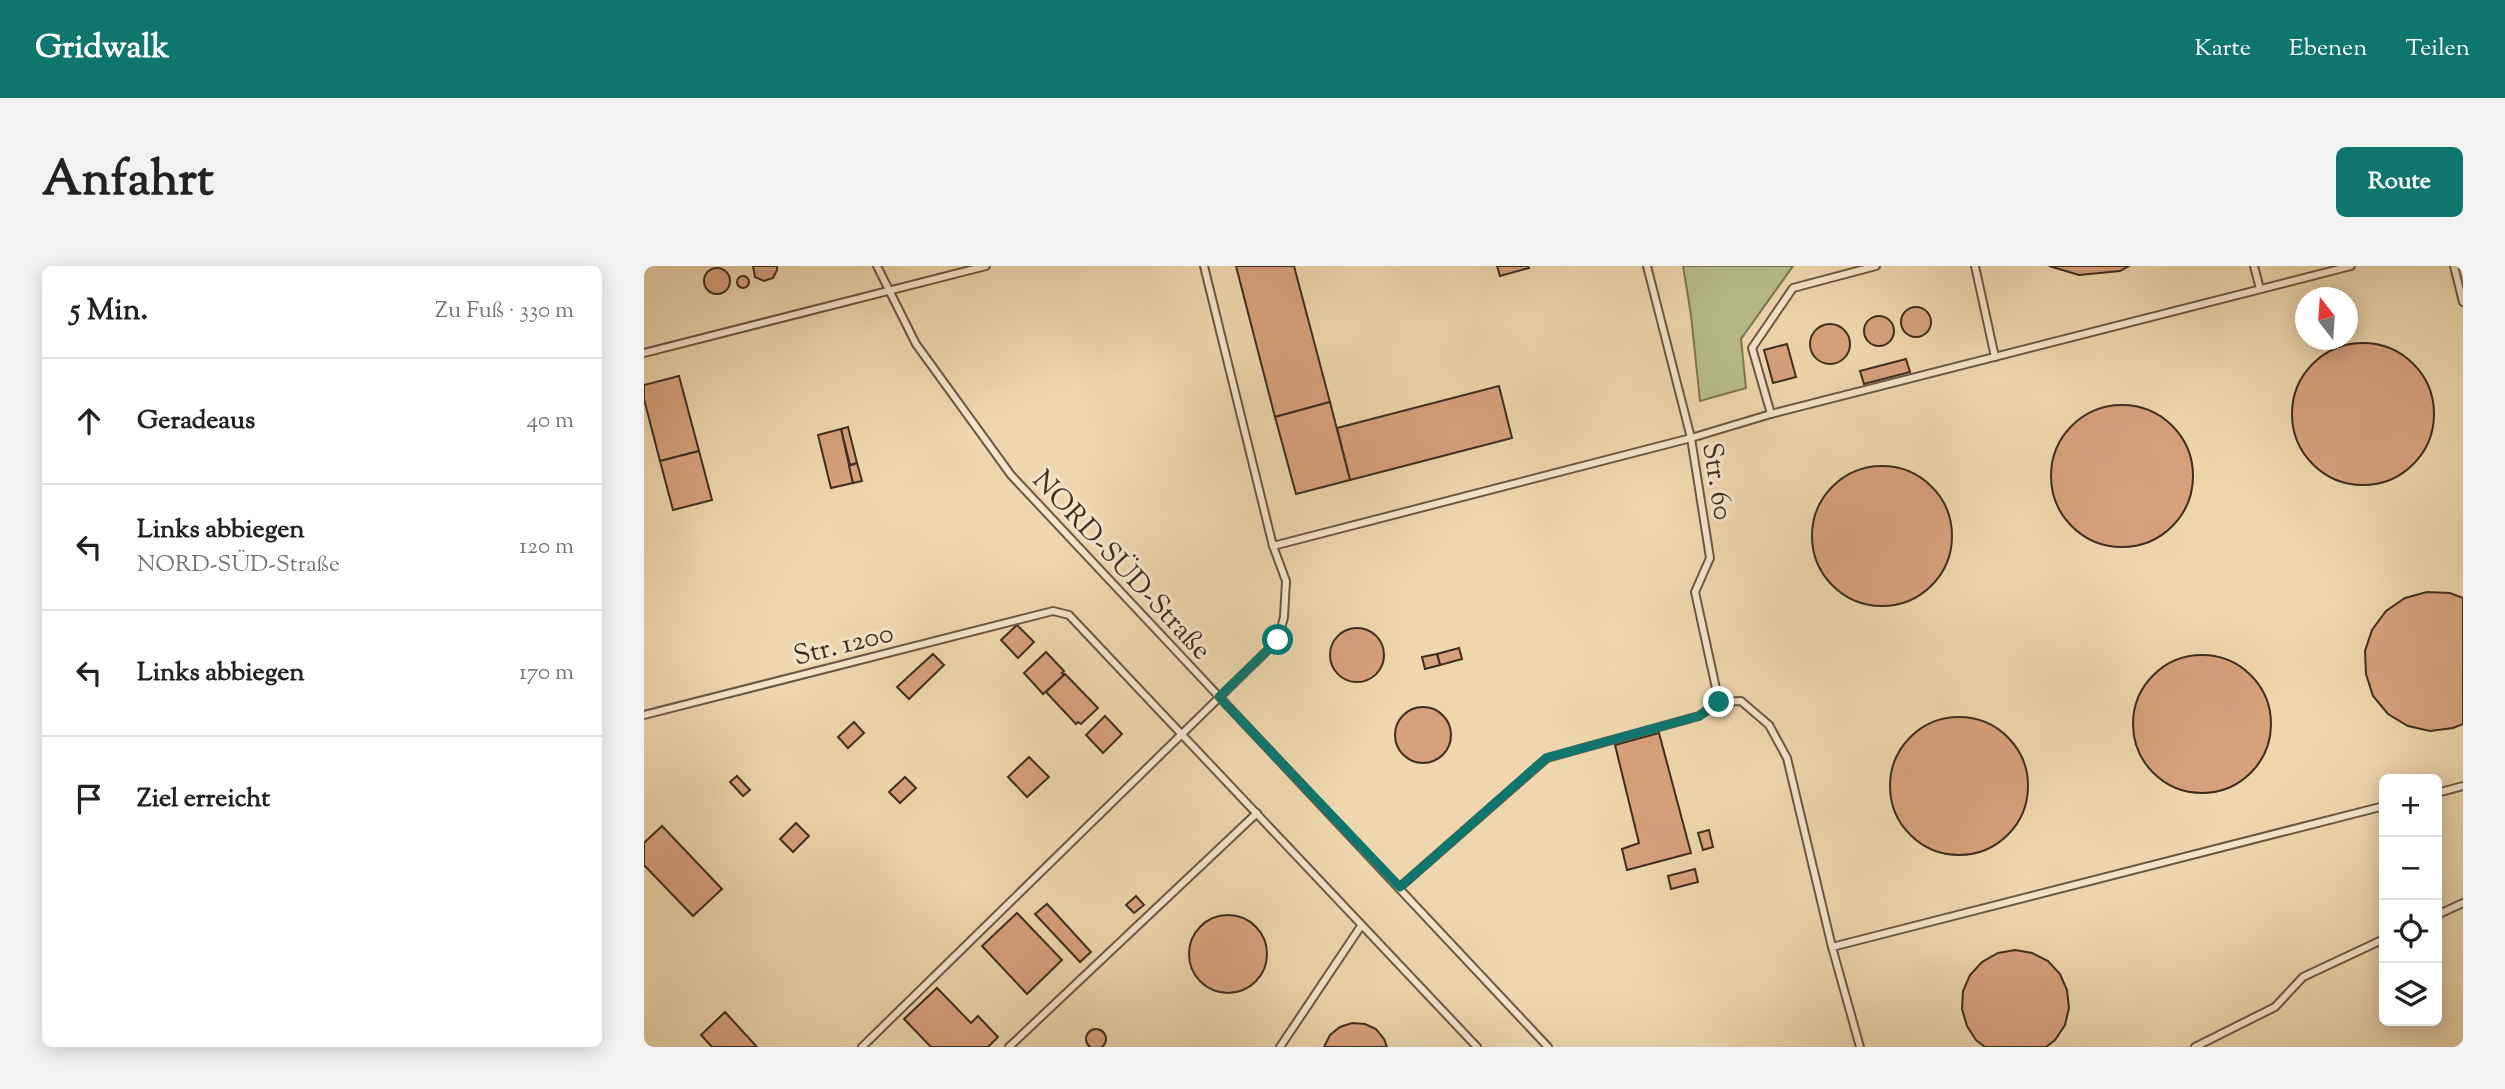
<!DOCTYPE html>
<html lang="de">
<head>
<meta charset="utf-8">
<style>
	:root { --surface:#fff; --page:#f2f2f2; --text:#222; --muted:#767676; --line:#e0e0e0; --accent:#0f766e }
	body { margin:0; font-family:"Sorts Mill Goudy",serif; background:var(--page); color:var(--text) }
	.controls { position:absolute; right:21px; bottom:21px; display:grid; overflow:hidden; border-radius:10px; box-shadow:0 4px 18px #0003 }
	.controls button { width:63px; height:63px; display:grid; place-items:center; padding:0; border:0; border-bottom:2px solid var(--line); background:var(--surface); color:var(--text); font:35px sans-serif }
	.compass { position:absolute; left:1651px; top:21px; width:63px; height:63px; border-radius:50%; background:var(--surface); box-shadow:0 4px 18px #0003; rotate:343deg }
	.stop { position:absolute; width:21px; height:21px; margin:-16px; border:5px solid #0f766e; border-radius:50%; background:#fff }
	.stop.end { background:#0f766e; border-color:#fff; box-shadow:0 2px 7px #0008 }
	.list { margin:0; padding:0; list-style:none }
	h2 { display:flex; justify-content:space-between; align-items:center; height:91px; margin:0; padding:0 28px; font-size:30px }
	h2 small { font-size:23px; font-weight:400; color:var(--muted) }
	.list li { display:grid; grid-template-columns:46px 1fr auto; gap:21px; align-items:center; box-sizing:border-box; height:126px; padding:0 28px; border-top:2px solid var(--line) }
	.list b { display:block; font-size:26px; white-space:nowrap }
	.list p { margin:0; font-size:23px; white-space:nowrap; color:var(--muted) }
	.list em { font-size:23px; font-style:normal; color:var(--muted) }
	.icon { flex:none; width:38px; height:38px; fill:none; stroke:currentColor; stroke-width:2; stroke-linecap:round; stroke-linejoin:round }
	.map { position:relative; flex:none; width:1819px; height:781px; overflow:hidden; border-radius:10px }
	header { display:flex; align-items:center; gap:42px; box-sizing:border-box; height:98px; padding:0 35px; background:var(--accent); color:#fff }
	header strong { font-size:33px }
	nav { display:flex; gap:38px; margin-inline-start:auto; font-size:24px }
	.intro { display:flex; align-items:center; justify-content:space-between; box-sizing:border-box; height:168px; padding:0 42px }
	h1 { margin:0; font-size:49px }
	.button { padding:18px 32px; border-radius:10px; background:var(--accent); color:#fff; font-size:24px; font-weight:700 }
	main { display:flex; gap:42px; padding:0 42px }
	aside { flex:1; background:var(--surface); border-radius:10px; box-shadow:0 4px 18px #0003 }
	.map>svg:first-child { display:block }
</style>
</head>
<body>
<header>
<strong>Gridwalk</strong>
<nav><a>Karte</a><a>Ebenen</a><a>Teilen</a></nav>
</header>
<div class="intro"><h1>Anfahrt</h1><a class="button">Route</a></div>
<main>
<aside>
<h2>5 Min.<small>Zu Fuß · 330 m</small></h2>
<ul class="list">
<li><svg class="icon" aria-label="ahead" viewBox="0 0 24 24"><path d="M12 20V5M6 11l6-6 6 6"/></svg><div><b>Geradeaus</b></div><em>40 m</em></li>
<li><svg class="icon" aria-label="left" viewBox="0 0 24 24"><path d="M17 20v-9H6M10 6l-5 5 5 5"/></svg><div><b>Links abbiegen</b><p>NORD-SÜD-Straße</p></div><em>120 m</em></li>
<li><svg class="icon" aria-label="left" viewBox="0 0 24 24"><path d="M17 20v-9H6M10 6l-5 5 5 5"/></svg><div><b>Links abbiegen</b></div><em>170 m</em></li>
<li><svg class="icon" aria-label="arrive" viewBox="0 0 24 24"><path d="M6 21V4h12l-3 4 3 4H6"/></svg><div><b>Ziel erreicht</b></div></li>
</ul>
</aside>
<div class="map">
<svg width="1819" height="781" viewBox="0 0 1819 781">
	<rect width="100%" height="100%" fill="#eed7ae"/>
	<filter id="stains"><feTurbulence type="fractalNoise" baseFrequency=".00286" numOctaves="4"/><feColorMatrix values="0 0 0 0 .2 0 0 0 0 .09 0 0 0 0 .02 0 0 0 .5 -.17"/></filter>
	<radialGradient id="worn" r=".72"><stop offset=".6" stop-color="#630" stop-opacity="0"/><stop offset="1" stop-color="#630" stop-opacity=".3"/></radialGradient>
	<!-- green -->
	<polygon fill="#b8be8b" stroke="#7c7656" stroke-width="2" points="1039,0 1149,0 1097,73 1102,122 1056,135 1047,49"/>
	<!-- building -->
	<g fill="#d7a17c" stroke="#3f2e20" stroke-width="2">
		<polygon points="109,0 133,0 133,4 129,12 120,15 111,11"/>
		<polygon points="592,0 650,0 686,136 631,151"/>
		<polygon points="853,0 884,0 885,2 856,10"/>
		<polygon points="1405,0 1485,0 1476,5 1435,9"/>
		<circle cx="73" cy="15" r="13"/>
		<circle cx="99" cy="16" r="6"/>
		<circle cx="1272" cy="56" r="15"/>
		<circle cx="1235" cy="65" r="15"/>
		<circle cx="1186" cy="78" r="20"/>
		<circle cx="1719" cy="148" r="71"/>
		<polygon points="1143,78 1152,111 1129,117 1120,84"/>
		<polygon points="1262,93 1266,106 1220,118 1216,105"/>
		<polygon points="35,110 55,185 16,195 0,133 0,119"/>
		<polygon points="855,120 868,172 706,214 693,162"/>
		<polygon points="686,136 706,214 652,228 631,151"/>
		<circle cx="1478" cy="210" r="71"/>
		<polygon points="204,161 213,197 206,199 197,163"/>
		<polygon points="197,163 209,217 187,222 174,169"/>
		<polygon points="55,185 68,234 29,244 16,195"/>
		<polygon points="213,197 218,215 209,217 205,200"/>
		<circle cx="1238" cy="270" r="70"/>
		<polygon points="1783,326 1806,327 1819,332 1819,458 1809,462 1786,465 1764,460 1744,448 1729,430 1722,408 1721,385 1728,364 1742,345 1761,332"/>
		<polygon points="373,359 390,376 374,392 357,374"/>
		<circle cx="713" cy="389" r="27"/>
		<polygon points="815,382 818,393 796,399 793,388"/>
		<polygon points="402,386 420,405 418,407 420,409 399,428 380,407"/>
		<polygon points="289,388 300,399 265,433 253,421"/>
		<polygon points="793,388 796,399 781,403 778,391"/>
		<circle cx="1558" cy="458" r="69"/>
		<polygon points="421,408 454,442 437,458 434,456 432,458 402,426"/>
		<circle cx="779" cy="469" r="28"/>
		<polygon points="461,450 478,468 459,487 442,469"/>
		<circle cx="1315" cy="520" r="69"/>
		<polygon points="210,456 220,467 204,482 194,471"/>
		<polygon points="1015,467 1047,587 983,604 978,583 995,577 971,479"/>
		<polygon points="385,491 405,511 383,531 364,511"/>
		<polygon points="93,510 106,524 99,530 86,516"/>
		<polygon points="261,511 272,522 256,537 245,526"/>
		<polygon points="152,557 165,570 149,586 136,573"/>
		<polygon points="18,560 78,623 49,650 0,599 0,577"/>
		<polygon points="1065,564 1069,581 1059,584 1054,567"/>
		<polygon points="1051,603 1054,616 1027,623 1024,610"/>
		<polygon points="492,630 500,639 490,647 482,639"/>
		<polygon points="403,638 447,686 436,696 391,648"/>
		<polygon points="373,647 418,694 383,728 338,680"/>
		<circle cx="584" cy="688" r="39"/>
		<polygon points="1371,684 1388,687 1404,695 1416,708 1423,724 1425,742 1421,759 1411,774 1402,781 1341,781 1332,774 1323,760 1318,743 1319,725 1326,709 1338,696 1354,687"/>
		<polygon points="293,722 327,757 334,750 354,771 344,781 287,781 260,753"/>
		<polygon points="81,746 113,781 68,781 57,769"/>
		<polygon points="708,757 721,758 732,763 740,773 743,781 680,781 686,769 696,761"/>
		<circle cx="452" cy="773" r="10"/>
	</g>
	<g fill="none" stroke-linecap="round" stroke-linejoin="round">
		<!-- lane casing -->
		<g stroke="#6b5844" stroke-width="10">
			<g id="lane">
				<polyline points="233,0 272,78 367,209 904,781"/>
				<polyline points="1003,0 1047,172 1066,292 1051,326 1075,436"/>
				<polyline points="1331,0 1351,91"/>
				<polyline points="1610,0 1616,23"/>
				<polyline points="1810,0 1819,36"/>
				<polyline points="0,87 342,0"/>
				<polyline points="1127,148 1108,82 1149,22 1232,0"/>
				<polyline points="629,280 1047,172 1127,148 1707,0"/>
				<polyline points="0,449 409,345 425,349 833,781"/>
				<polyline points="1793,527 1819,520"/>
				<polyline points="756,621 903,492 1055,450 1075,436 1097,435 1125,459 1143,492 1188,681 1216,781"/>
				<polyline points="1793,649 1819,637"/>
				<polyline points="1188,681 1740,540"/>
				<polyline points="218,781 634,374 640,351 642,315 629,280 560,0"/>
				<polyline points="365,781 613,547"/>
				<polyline points="636,781 717,660"/>
				<polyline points="1551,781 1631,741 1659,711 1740,673"/>
			</g>
		</g>
		<!-- lane -->
		<use href="#lane" stroke="#f4e5ca" stroke-width="6"/>
	</g>
	<g fill="none" stroke-linecap="round" stroke-linejoin="round">
		<!-- route -->
		<polyline stroke="#0f766e" stroke-width="9" points="634,374 575,431 756,621 902,492 1055,450 1075,436"/>
	</g>
	<g text-anchor="middle" stroke-width="6" stroke-linejoin="round" paint-order="stroke">
		<!-- street labels -->
		<g font-size="28" fill="#3f2e20" stroke="#f4e5ca">
			<text transform="translate(1075 215) rotate(81)" y="10">Str. 60</text>
			<text transform="translate(479 298) rotate(47)" y="10">NORD-SÜD-Straße</text>
			<text transform="translate(199 377) rotate(-14)" y="10">Str. 1200</text>
		</g>
	</g>
	<rect width="100%" height="100%" filter="url(#stains)"/>
	<rect width="100%" height="100%" fill="url(#worn)"/>
</svg>
<div class="controls">
<button>+</button>
<button>−</button>
<button><svg class="icon" aria-label="locate" viewBox="0 0 24 24"><circle cx="12" cy="12" r="6"/><path d="M12 2v4M12 18v4M2 12h4M18 12h4"/></svg></button>
<button><svg class="icon" aria-label="layers" viewBox="0 0 24 24"><path d="M12 4l9 5-9 5-9-5zM3 14l9 5 9-5"/></svg></button>
</div>
<svg class="compass" viewBox="-18 -18 36 36"><path d="M0-13l5 13h-10z" fill="#e53935"/><path d="M0 13l5-13h-10z" fill="#767676"/></svg>
<div class="stop" style="left:634px;top:374px"></div>
<div class="stop end" style="left:1075px;top:436px"></div>
</div>
</main>
</body>
</html>
